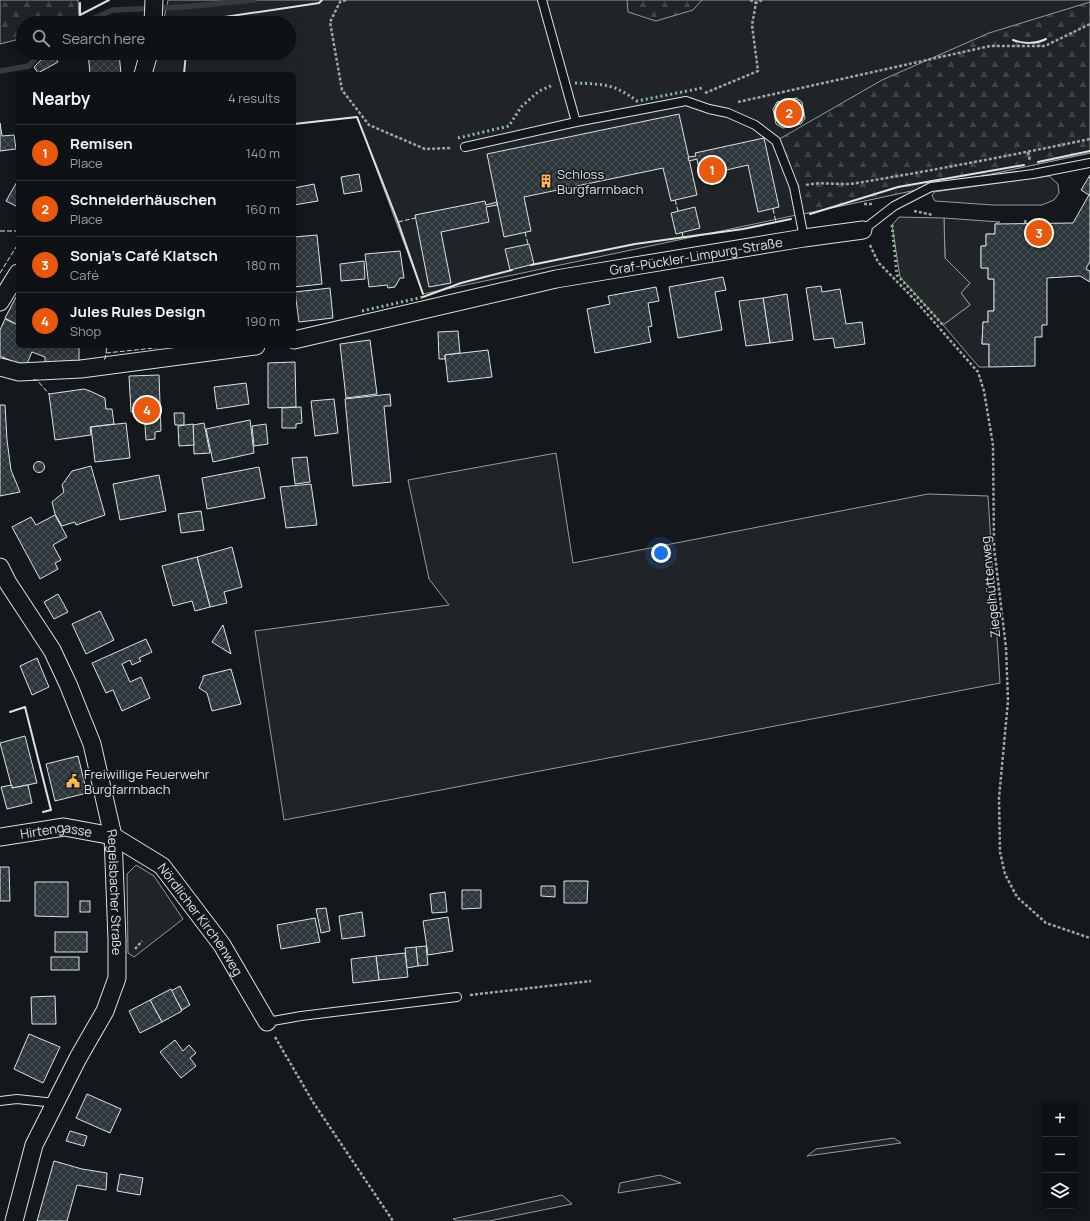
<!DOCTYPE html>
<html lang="en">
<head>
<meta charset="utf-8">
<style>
	:root { --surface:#0f1215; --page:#1d2022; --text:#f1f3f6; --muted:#9b9ea0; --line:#2f3234; --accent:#ea580c }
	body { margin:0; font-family:Manrope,sans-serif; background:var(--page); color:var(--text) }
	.controls { position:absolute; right:12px; bottom:12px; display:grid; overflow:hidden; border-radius:6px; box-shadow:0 2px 10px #0003 }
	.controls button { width:36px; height:36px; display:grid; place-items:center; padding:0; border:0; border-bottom:1px solid var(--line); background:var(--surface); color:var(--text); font:20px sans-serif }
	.you { position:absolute; left:661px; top:553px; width:14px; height:14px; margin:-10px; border:3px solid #fff; border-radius:50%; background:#1a73e8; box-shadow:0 0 0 6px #1a73e833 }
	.badge { display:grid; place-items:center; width:26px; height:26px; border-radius:50%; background:var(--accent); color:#fff; font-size:13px; font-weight:700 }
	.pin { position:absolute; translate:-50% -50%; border:2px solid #fff; box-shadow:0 1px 4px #0006 }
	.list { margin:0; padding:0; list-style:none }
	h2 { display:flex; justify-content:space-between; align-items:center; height:52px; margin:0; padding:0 16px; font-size:17px }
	h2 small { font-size:13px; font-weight:400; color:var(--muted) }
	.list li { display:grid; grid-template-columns:26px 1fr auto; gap:12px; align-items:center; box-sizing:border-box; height:56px; padding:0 16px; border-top:1px solid var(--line) }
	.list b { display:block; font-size:15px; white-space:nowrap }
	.list p { margin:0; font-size:13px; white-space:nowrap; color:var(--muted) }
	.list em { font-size:13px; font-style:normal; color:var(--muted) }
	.icon { flex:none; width:22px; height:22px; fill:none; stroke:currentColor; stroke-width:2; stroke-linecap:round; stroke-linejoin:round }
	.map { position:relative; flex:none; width:1090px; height:1221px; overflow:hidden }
	.search { position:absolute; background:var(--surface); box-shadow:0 2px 10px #0003; left:16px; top:16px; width:280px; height:44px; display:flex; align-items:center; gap:10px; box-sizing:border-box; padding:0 14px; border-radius:22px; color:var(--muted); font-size:15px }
	.panel { position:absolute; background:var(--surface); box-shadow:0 2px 10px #0003; left:16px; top:72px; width:280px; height:276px; border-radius:6px }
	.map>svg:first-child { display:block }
</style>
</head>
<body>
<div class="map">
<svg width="1090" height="1221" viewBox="0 0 1090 1221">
	<defs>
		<pattern id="forest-firs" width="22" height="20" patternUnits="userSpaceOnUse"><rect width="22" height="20" fill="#202428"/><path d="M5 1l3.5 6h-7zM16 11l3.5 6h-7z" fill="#404447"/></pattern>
		<pattern id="building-cross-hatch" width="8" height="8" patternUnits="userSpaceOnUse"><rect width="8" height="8" fill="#2c363c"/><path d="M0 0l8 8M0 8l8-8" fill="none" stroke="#4a5358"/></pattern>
	</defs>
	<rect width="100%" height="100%" fill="#14181c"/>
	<!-- green -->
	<g fill="#202428" stroke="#939e99">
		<polygon points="168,0 1090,0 1090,153 423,294 357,117 294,124 294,74 152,74 156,53 289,53 289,23 163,23"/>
		<polygon points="1049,176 1058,184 1059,193 1054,200 1042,205 993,205 935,201 932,196 934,192"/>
		<polygon points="944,218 1000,222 995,224 995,234 986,234 986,246 981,246 981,268 988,268 988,279 994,279 994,311 988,311 988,322 983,322 982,344 989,344 989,367 979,367 943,325 970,305 961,293 970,283 945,258"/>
		<polygon points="556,453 573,563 928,494 988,496 1000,683 284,820 255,631 449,605 429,579 408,480"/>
		<polygon points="136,865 154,876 183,919 134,957 128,953 127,874"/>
		<polygon points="894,1138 901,1143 807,1156 816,1149"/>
		<polygon points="660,1175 681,1183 618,1193 620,1183"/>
		<polygon points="562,1195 572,1204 489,1221 457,1221 453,1219"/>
	</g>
	<!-- forest -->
	<g fill="url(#forest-firs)" stroke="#939e99">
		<polygon points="0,0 78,0 79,18 67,23 23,23 23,38 0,44"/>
		<polygon points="627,0 702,0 693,10 656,21 628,12"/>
		<polygon points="1090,2 1090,153 799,215 776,141 882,80 989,33"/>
	</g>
	<!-- parking -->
	<polygon fill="#24282b" stroke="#939e99" points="899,217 944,218 945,258 970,283 961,293 970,305 943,325 900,277 892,225"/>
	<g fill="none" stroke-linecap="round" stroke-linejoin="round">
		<!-- stream -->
		<g stroke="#363b3e" stroke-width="5.5">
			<polyline points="82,23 113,10 183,7 254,0"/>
			<polyline points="0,71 29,66 41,53"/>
		</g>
	</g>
	<!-- building -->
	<g fill="url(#building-cross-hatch)" stroke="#d8e6dc">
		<polygon points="48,53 52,53 58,62 38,73 34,67"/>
		<polygon points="88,53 119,53 121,74 90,74"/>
		<polygon points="796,98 802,102 805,118 801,124 783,128 776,124 773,109 777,102"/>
		<polygon points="679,114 697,195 671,201 663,168 524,197 531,231 504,237 487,154"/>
		<polygon points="0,123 2,136 14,135 16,149 0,151"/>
		<polygon points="764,138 779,207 758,212 748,165 700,176 697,159 689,161 688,157 696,156 695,153"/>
		<polygon points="359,174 362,191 344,194 341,177"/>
		<polygon points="1090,175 1090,193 1089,195 1081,190"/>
		<polygon points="18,180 18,207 6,201"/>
		<polygon points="314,184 318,201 294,205 294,188"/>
		<polygon points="1090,193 1090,261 1086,269 1090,271 1090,282 1080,276 1047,278 1047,325 1042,325 1042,337 1035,337 1035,366 989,367 989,344 982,344 983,322 988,322 988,311 994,311 994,279 988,279 988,268 981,268 981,246 986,246 986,234 995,234 995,224 1073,223"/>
		<polygon points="485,201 486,205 497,202 497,205 486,207 489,222 441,232 451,283 429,287 415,215"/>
		<polygon points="695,207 700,228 676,234 671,213"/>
		<polygon points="317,235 322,284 294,287 294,237"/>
		<polygon points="529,244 534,264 510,270 505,249"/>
		<polygon points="400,251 404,278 400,278 395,287 388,288 387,285 369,287 365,254"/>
		<polygon points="364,261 365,279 341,281 340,264"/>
		<polygon points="723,277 726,290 715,292 722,330 678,338 669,287"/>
		<polygon points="821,286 822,292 840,289 846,324 862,322 865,344 835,348 833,338 814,340 806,288"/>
		<polygon points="656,287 659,301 648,303 652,326 648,327 651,342 595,353 587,309 610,304 608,296"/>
		<polygon points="330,288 333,318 299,322 295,292"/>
		<polygon points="787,294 793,340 770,343 763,298"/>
		<polygon points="16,297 18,299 18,325 5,318"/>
		<polygon points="763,298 770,343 746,346 739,301"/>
		<polygon points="5,319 18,325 18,346 79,347 79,363 45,364 45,357 32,352 26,366 19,364 0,356 0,330"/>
		<polygon points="458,331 460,353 445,355 445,359 439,359 438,332"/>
		<polygon points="370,340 377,394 346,398 340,344"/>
		<polygon points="488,350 492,377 448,382 445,355"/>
		<polygon points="295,362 296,407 268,408 268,363"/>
		<polygon points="159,375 161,431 155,432 155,439 146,440 144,411 131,412 129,376"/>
		<polygon points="246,383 249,404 217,409 214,387"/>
		<polygon points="84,389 90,391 105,398 106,409 112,409 114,424 90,427 91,435 55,440 49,394"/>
		<polygon points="390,394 391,406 384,406 391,482 353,486 345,399"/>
		<polygon points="334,399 338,433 315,436 311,401"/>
		<polygon points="0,405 5,405 7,440 11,470 20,492 0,496"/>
		<polygon points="301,407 302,423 296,424 296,428 282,428 282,408"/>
		<polygon points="174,413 184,413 184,425 175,425"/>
		<polygon points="250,420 254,453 213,462 206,429"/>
		<polygon points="126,423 130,458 95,462 91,427"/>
		<polygon points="204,423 210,453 194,454 193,425"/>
		<polygon points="193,424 194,445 179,446 178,426"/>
		<polygon points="266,424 268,444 254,446 252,426"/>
		<polygon points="307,457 310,482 295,484 292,458"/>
		<circle cx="39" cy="467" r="5.5"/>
		<polygon points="91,466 105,515 76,525 75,522 62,526 55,514 52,502 64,492 62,485 72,471"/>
		<polygon points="259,467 265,498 207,509 202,478"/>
		<polygon points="159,475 166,511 120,520 113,484"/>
		<polygon points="311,484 317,525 286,528 280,487"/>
		<polygon points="201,511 204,530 181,533 178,514"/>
		<polygon points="55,515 67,537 53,545 61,560 55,563 58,569 40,579 12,527 31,517 36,525"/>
		<polygon points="232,547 242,587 224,592 227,603 210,607 197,557"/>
		<polygon points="197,557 210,607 195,611 192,601 173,606 162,566"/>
		<polygon points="58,594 68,612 54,619 44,602"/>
		<polygon points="100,611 114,640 86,654 72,624"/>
		<polygon points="223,625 231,654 212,642"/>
		<polygon points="146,639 152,652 139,658 141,661 132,665 130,660 122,664 130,682 141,677 150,698 122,711 113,690 106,693 92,663"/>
		<polygon points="37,658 49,687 32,695 20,666"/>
		<polygon points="231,669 241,704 212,711 207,693 199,688 203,679 203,676"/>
		<polygon points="25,736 37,783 12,788 0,743"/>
		<polygon points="78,756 87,793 55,801 46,764"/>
		<polygon points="12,785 12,788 28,785 32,803 7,809 1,787"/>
		<polygon points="0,867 9,867 10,901 0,901"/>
		<polygon points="564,881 588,881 587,903 564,903"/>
		<polygon points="35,882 68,882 68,917 35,916"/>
		<polygon points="541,886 555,886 555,897 541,896"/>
		<polygon points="462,890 481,890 481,908 462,909"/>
		<polygon points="445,892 447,912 432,913 430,894"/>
		<rect x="80" y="901" width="10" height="11"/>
		<polygon points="326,908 330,931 321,933 316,909"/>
		<polygon points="362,912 365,936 342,939 339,916"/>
		<polygon points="448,917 453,951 428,955 423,921"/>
		<polygon points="315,918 320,942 281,949 277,925"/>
		<rect x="55" y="932" width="32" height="20"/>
		<polygon points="426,946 428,965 418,966 416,947"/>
		<polygon points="416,947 418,966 407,968 405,948"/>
		<polygon points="405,953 408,977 379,980 376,956"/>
		<polygon points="376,956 379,980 353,983 351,959"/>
		<rect x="51" y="957" width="28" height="13"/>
		<polygon points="180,986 190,1005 182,1010 171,991"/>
		<polygon points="171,989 182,1011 162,1022 150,1000"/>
		<polygon points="55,996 56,1024 32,1024 31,997"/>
		<polygon points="150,1000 162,1022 140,1033 129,1011"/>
		<polygon points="29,1034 60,1047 43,1083 14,1069"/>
		<polygon points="175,1040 183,1051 189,1045 196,1053 190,1058 196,1066 181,1078 160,1052"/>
		<polygon points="87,1094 121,1109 110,1133 76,1118"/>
		<polygon points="70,1131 87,1136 84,1146 66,1141"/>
		<polygon points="54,1161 82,1169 107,1173 106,1190 77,1185 67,1221 37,1221"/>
		<polygon points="120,1174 143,1178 140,1195 117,1191"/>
	</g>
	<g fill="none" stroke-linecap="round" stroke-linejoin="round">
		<!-- lane casing -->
		<g stroke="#d8e6dc" stroke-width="10">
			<g id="lane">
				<polyline points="542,0 576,122"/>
				<polyline points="465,147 576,122 686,101 709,109 728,113 755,125 776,141 794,187 804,238"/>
				<polyline points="863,230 894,206 931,187 1033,174 1090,163"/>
				<polyline points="267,1022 301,1016 457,997"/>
				<polyline points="0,1101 17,1099 55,1103"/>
			</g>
		</g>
		<!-- street casing -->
		<g stroke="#d8e6dc" stroke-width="19">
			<g id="street">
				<polyline points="153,23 154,0"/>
				<polyline points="143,74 149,53"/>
				<polyline points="0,302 18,273"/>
				<path id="s1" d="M294 340 556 279 804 238 863 230"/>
				<polyline points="0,367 19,372 81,369 256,346"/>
				<path id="s2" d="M0 567 8 583 52 650 68 684 92 744 113 836 117 940V978L105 1011 78 1058 34 1145 14 1221"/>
				<path id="s3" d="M0 837 64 827 113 836 162 866 222 945 267 1022"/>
			</g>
		</g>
		<!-- path -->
		<g stroke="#9da8a2" stroke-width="2.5" stroke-dasharray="3 2" stroke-linecap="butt">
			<polyline points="346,0 340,2 330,22 342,90 369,125 425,149 452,148"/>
			<polyline points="750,0 756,3"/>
			<polyline points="705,93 758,71 752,25 756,3 762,0"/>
			<polyline points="738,102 990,46 1045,46 1090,24"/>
			<polyline points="1028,152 1030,161"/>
			<path d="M806 185C823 181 840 186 857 183 935 170 1013 155 1090 139"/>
			<polyline points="864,204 873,204"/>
			<polyline points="914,211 933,215"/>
			<polyline points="1025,223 1026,219"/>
			<polyline points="870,245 878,262 913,298 978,372 984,391 993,445 994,547 1006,648 1008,701 999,798 1000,852 1005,874 1017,897 1046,923 1090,938"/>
			<polyline points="135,949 142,941"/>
			<polyline points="470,995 591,981"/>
			<polyline points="275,1037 313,1102 393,1221"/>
		</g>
		<!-- lane -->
		<use href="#lane" stroke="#14181c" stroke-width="8"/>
		<!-- street -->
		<use href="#street" stroke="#14181c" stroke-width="17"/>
		<!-- hedge -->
		<g stroke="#8ac095" stroke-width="3" stroke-dasharray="2 3" stroke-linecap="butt">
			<path d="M575 83C604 84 614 84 637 101L702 88"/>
			<polyline points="458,138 509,126 521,107 539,91 553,85"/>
			<polyline points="892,225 897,275 943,325"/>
			<polyline points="362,311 423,297"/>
		</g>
		<!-- fence -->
		<g stroke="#d8e6dc" stroke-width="1" stroke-dasharray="5 2" stroke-linecap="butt">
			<polyline points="675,200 678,211"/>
			<polyline points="773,209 776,222"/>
			<polyline points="398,222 415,218"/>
			<polyline points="0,231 18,231"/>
			<polyline points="525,232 528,244"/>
			<polyline points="682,232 683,237"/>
			<polyline points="0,273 18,244"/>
			<polyline points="106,353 107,346"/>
			<polyline points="104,359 105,359 106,353 164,347"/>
			<polyline points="33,380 37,380 49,394"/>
		</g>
		<!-- wall -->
		<g stroke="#d8e6dc" stroke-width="2">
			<polyline points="80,3 80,15 109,0"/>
			<polyline points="106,21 146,21"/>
			<polyline points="158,21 191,22 319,3 322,0"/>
			<path d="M1013 40C1023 44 1036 44 1046 39"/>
			<polyline points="184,74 186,53"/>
			<polyline points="294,124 357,117 398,222 423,294"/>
			<polyline points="1038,162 1090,151"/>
			<polyline points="810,214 898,187 1024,165"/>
			<polyline points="531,265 635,244 743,229 791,219"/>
			<polyline points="423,297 461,283 512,270"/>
			<polyline points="10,712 25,707 51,810 43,812"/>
		</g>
	</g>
	<!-- icons -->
	<defs>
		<g id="building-bare" transform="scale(1.08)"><path d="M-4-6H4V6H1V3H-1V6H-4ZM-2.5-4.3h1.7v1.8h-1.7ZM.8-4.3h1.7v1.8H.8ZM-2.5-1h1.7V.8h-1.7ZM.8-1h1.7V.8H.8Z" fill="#ffb74d" stroke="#14181c" stroke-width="2.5" paint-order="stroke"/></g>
		<g id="civic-bare" transform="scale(1.08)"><path d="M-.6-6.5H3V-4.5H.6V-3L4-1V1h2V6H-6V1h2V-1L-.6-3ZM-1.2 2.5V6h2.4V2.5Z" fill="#ffb74d" stroke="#14181c" stroke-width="2.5" paint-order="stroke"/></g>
	</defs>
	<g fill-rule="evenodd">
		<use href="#building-bare" x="546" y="181"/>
		<use href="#civic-bare" x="73" y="781"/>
	</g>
	<g text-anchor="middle" stroke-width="3" stroke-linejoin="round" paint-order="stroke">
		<!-- poi labels -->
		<g font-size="13" fill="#d8e6dc" stroke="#14181c" text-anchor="start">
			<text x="557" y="179">Schloss<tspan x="557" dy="15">Burgfarrnbach</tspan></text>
			<text x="84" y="779">Freiwillige Feuerwehr<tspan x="84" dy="15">Burgfarrnbach</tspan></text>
		</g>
		<!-- street labels -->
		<g font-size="13" fill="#d8e6dc" stroke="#14181c">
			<text dy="5" stroke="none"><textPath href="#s1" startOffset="411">Graf-Pückler-Limpurg-Straße</textPath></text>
			<text transform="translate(990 587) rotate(-96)" y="5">Ziegelhüttenweg</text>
			<text dy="5" stroke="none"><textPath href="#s3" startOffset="57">Hirtengasse</textPath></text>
			<text dy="5" stroke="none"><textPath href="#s2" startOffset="351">Regelsbacher Straße</textPath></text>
			<text dy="5" stroke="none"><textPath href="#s3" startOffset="238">Nördlicher Kirchenweg</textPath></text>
		</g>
	</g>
</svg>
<div class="controls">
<button>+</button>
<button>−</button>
<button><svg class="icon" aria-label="layers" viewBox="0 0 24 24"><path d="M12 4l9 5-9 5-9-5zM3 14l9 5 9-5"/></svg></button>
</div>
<div class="you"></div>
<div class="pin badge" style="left:712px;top:170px">1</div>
<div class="pin badge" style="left:789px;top:113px">2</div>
<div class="pin badge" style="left:1039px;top:233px">3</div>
<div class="pin badge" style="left:147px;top:410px">4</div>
<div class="search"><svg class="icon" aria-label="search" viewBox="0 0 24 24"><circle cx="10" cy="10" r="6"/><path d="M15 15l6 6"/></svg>Search here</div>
<section class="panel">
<h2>Nearby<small>4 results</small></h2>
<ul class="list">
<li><span class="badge">1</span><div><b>Remisen</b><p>Place</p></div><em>140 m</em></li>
<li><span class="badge">2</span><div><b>Schneiderhäuschen</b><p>Place</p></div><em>160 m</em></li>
<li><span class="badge">3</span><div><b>Sonja's Café Klatsch</b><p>Café</p></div><em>180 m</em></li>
<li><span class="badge">4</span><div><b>Jules Rules Design</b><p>Shop</p></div><em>190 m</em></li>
</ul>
</section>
</div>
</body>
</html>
